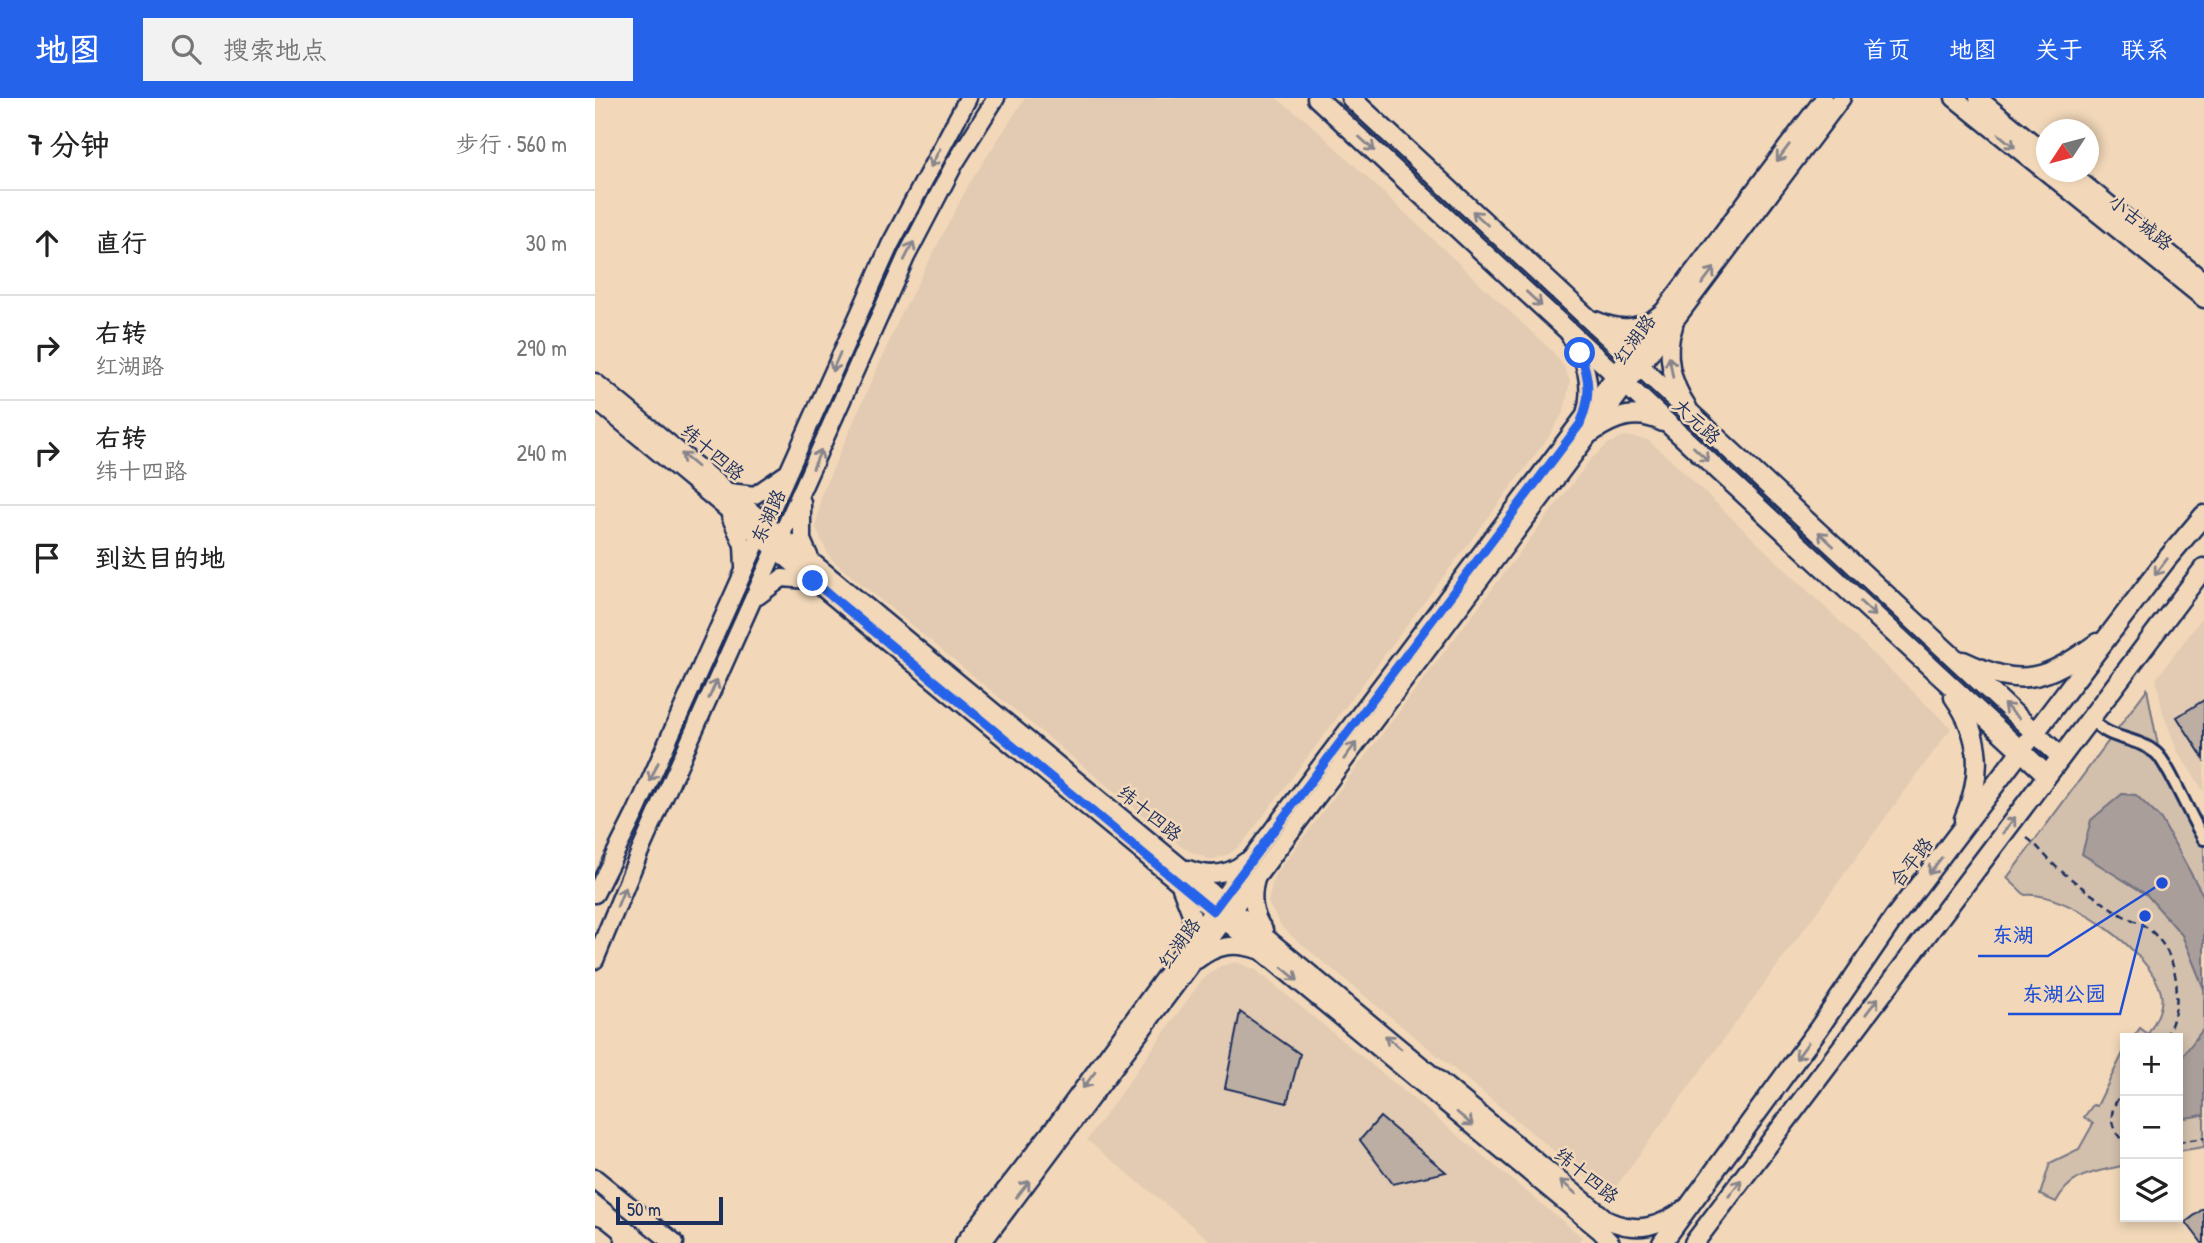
<!DOCTYPE html>
<html lang="zh">
<head>
<meta charset="utf-8">
<style>
	:root { --surface:#fff; --page:#f2f2f2; --text:#222; --muted:#767676; --line:#e0e0e0; --accent:#2563eb }
	body { margin:0; font-family:"Patrick Hand","LXGW WenKai TC",sans-serif; background:var(--page); color:var(--text) }
	.controls { position:absolute; right:21px; bottom:21px; display:grid; overflow:hidden; border-radius:0px; box-shadow:0 4px 10px #0003 }
	.controls button { width:63px; height:63px; display:grid; place-items:center; padding:0; border:0; border-bottom:2px solid var(--line); background:var(--surface); color:var(--text); font:35px sans-serif }
	.compass { position:absolute; left:1441px; top:21px; width:63px; height:63px; border-radius:50%; background:var(--surface); box-shadow:0 4px 10px #0003; rotate:234deg }
	.scale { position:absolute; left:21px; bottom:18px; width:107px; box-sizing:border-box; padding-left:7px; border:4px solid #1b2f5e; border-top:0; font-size:19px; line-height:24px; white-space:nowrap; color:#1b2f5e; -webkit-text-stroke:5px #f2d8b9; paint-order:stroke }
	.stop { position:absolute; width:21px; height:21px; margin:-16px; border:5px solid #2563eb; border-radius:50%; background:#fff }
	.stop.end { background:#2563eb; border-color:#fff; box-shadow:0 2px 7px #0008 }
	.list { margin:0; padding:0; list-style:none }
	h2 { display:flex; justify-content:space-between; align-items:center; height:91px; margin:0; padding:0 28px; font-size:30px }
	h2 small { font-size:23px; font-weight:400; color:var(--muted) }
	.list li { display:grid; grid-template-columns:46px 1fr auto; gap:21px; align-items:center; box-sizing:border-box; height:105px; padding:0 28px; border-top:2px solid var(--line) }
	.list b { display:block; font-size:26px; white-space:nowrap }
	.list p { margin:0; font-size:23px; white-space:nowrap; color:var(--muted) }
	.list em { font-size:23px; font-style:normal; color:var(--muted) }
	.icon { flex:none; width:38px; height:38px; fill:none; stroke:currentColor; stroke-width:2; stroke-linecap:round; stroke-linejoin:round }
	.map { position:relative; flex:none; width:1609px; height:1145px; overflow:hidden }
	header { display:flex; align-items:center; gap:42px; box-sizing:border-box; height:98px; padding:0 35px; background:var(--accent); color:#fff }
	header strong { font-size:33px }
	nav { display:flex; gap:38px; margin-inline-start:auto; font-size:24px }
	.search { width:490px; height:63px; background:var(--page); display:flex; align-items:center; gap:18px; box-sizing:border-box; padding:0 24px; border-radius:0px; color:var(--muted); font-size:26px }
	main { display:flex }
	aside { flex:1; background:var(--surface) }
	.map>svg:first-child { display:block }
</style>
</head>
<body>
<header>
<strong>地图</strong>
<div class="search"><svg class="icon" aria-label="search" viewBox="0 0 24 24"><circle cx="10" cy="10" r="6"/><path d="M15 15l6 6"/></svg>搜索地点</div>
<nav><a>首页</a><a>地图</a><a>关于</a><a>联系</a></nav>
</header>
<main>
<aside>
<h2>7 分钟<small>步行 · 560 m</small></h2>
<ul class="list">
<li><svg class="icon" aria-label="ahead" viewBox="0 0 24 24"><path d="M12 20V5M6 11l6-6 6 6"/></svg><div><b>直行</b></div><em>30 m</em></li>
<li><svg class="icon" aria-label="right" viewBox="0 0 24 24"><path d="M7 20v-9h11M14 6l5 5-5 5"/></svg><div><b>右转</b><p>红湖路</p></div><em>290 m</em></li>
<li><svg class="icon" aria-label="right" viewBox="0 0 24 24"><path d="M7 20v-9h11M14 6l5 5-5 5"/></svg><div><b>右转</b><p>纬十四路</p></div><em>240 m</em></li>
<li><svg class="icon" aria-label="arrive" viewBox="0 0 24 24"><path d="M6 21V4h12l-3 4 3 4H6"/></svg><div><b>到达目的地</b></div></li>
</ul>
</aside>
<div class="map">
<svg width="1609" height="1145" viewBox="0 0 1609 1145">
	<rect width="100%" height="100%" fill="#f2d8b9"/>
	<filter id="ink" filterUnits="userSpaceOnUse"><feTurbulence type="fractalNoise" baseFrequency=".0143" numOctaves="2"/><feDisplacementMap in="SourceGraphic" scale="14" xChannelSelector="R" yChannelSelector="G"/><feConvolveMatrix kernelMatrix="1 2 1 2 8 2 1 2 1" color-interpolation-filters="sRGB"/></filter>
	<g filter="url(#ink)">
		<!-- built -->
		<g fill="#e2cbb2">
			<polygon points="430,0 681,0 711,22 958,254 970,270 975,284 969,313 953,340 647,746 634,756 616,762 588,750 249,472 235,460 221,430 226,397 305,219 374,86"/>
			<polygon points="1030,338 1053,342 1075,361 1356,630 1014,1098 699,840 687,829 673,805 679,778 995,362 1013,346"/>
			<polygon points="1609,517 1609,694 1583,654 1568,615 1561,581"/>
			<polygon points="641,864 661,872 987,1139 982,1145 618,1145 492,1042 606,883 623,869"/>
		</g>
		<!-- green -->
		<g fill="#d2bfac" stroke="#767785" stroke-width="2">
			<path d="M1552 591 1563 648 1575 662 1598 712 1609 722V1049L1583 1053V940H1538L1545 930 1553 936C1560 924 1569 909 1566 895 1557 854 1471 793 1430 797L1412 780Z"/>
			<path d="M1530 951V1067C1500 1075 1477 1074 1461 1104L1445 1097 1455 1065 1484 1051 1498 1026 1489 1019 1498 1007 1502 1008Z"/>
		</g>
		<!-- water -->
		<g fill="#a99e9a" stroke="#707282" stroke-width="2">
			<polygon points="1527,696 1541,697 1566,721 1609,799 1609,891 1587,837 1552,797 1487,756 1496,722"/>
			<polygon points="1609,930 1609,1017 1583,1021 1583,964"/>
		</g>
		<!-- building -->
		<g fill="#bdaea3" stroke="#1b2f5e" stroke-width="2">
			<polygon points="1609,602 1609,661 1582,619"/>
			<polygon points="645,914 705,956 692,1005 630,990"/>
			<polygon points="785,1019 851,1074 798,1086 765,1042"/>
			<polygon points="1609,1110 1609,1145 1607,1145 1591,1124"/>
		</g>
		<g fill="none" stroke-linecap="round" stroke-linejoin="round">
			<!-- street casing -->
			<g stroke="#1b2f5e" stroke-width="16">
				<path id="street" d="M1495 620C1515 644 1539 637 1561 655 1573 665 1597 723 1609 741"/>
			</g>
			<!-- secondary casing -->
			<g stroke="#1b2f5e" stroke-width="21">
				<g id="secondary">
					<polyline points="1359,0 1609,201"/>
					<polyline points="1383,0 1451,55"/>
					<polyline points="1474,74 1609,183"/>
					<path d="M1079 228C1069 256 1077 285 1093 309"/>
					<path d="M975 238C990 262 999 287 990 316"/>
					<path d="M0 284 1014 1123C1043 1135 1065 1129 1090 1110"/>
					<polyline points="0,302 1005,1133 1016,1145"/>
					<polyline points="134,394 160,397 189,377"/>
					<polyline points="207,404 207,442 215,460"/>
					<polyline points="135,418 148,447 149,469"/>
					<polyline points="163,498 187,480 214,482"/>
					<path d="M593 771C613 779 634 777 651 763"/>
					<path d="M661 781C656 799 657 816 669 832"/>
					<polyline points="586,790 597,818 593,845"/>
					<polyline points="0,796 41,714 295,147 373,0"/>
					<polyline points="0,862 43,758 311,159 360,65 401,0"/>
					<path d="M602 862C622 847 639 844 663 852"/>
					<polyline points="369,1145 465,1022 660,755 1229,0"/>
					<polyline points="387,1145 1247,0"/>
				</g>
			</g>
			<!-- primary casing -->
			<g stroke="#1b2f5e" stroke-width="23">
				<g id="primary">
					<polyline points="722,0 1452,677"/>
					<polyline points="756,0 1466,659"/>
					<path d="M1000 223C1025 234 1046 233 1068 215"/>
					<path d="M997 334C1020 318 1042 311 1068 324"/>
					<path d="M1368 563C1428 591 1450 582 1502 545"/>
					<path d="M1359 599C1387 639 1388 677 1369 721"/>
					<polyline points="0,1081 79,1145"/>
					<polyline points="0,1137 10,1145"/>
					<polyline points="1067,1145 1224,930 1299,820 1571,462 1609,417"/>
					<polyline points="1099,1145 1609,470"/>
				</g>
			</g>
			<!-- path -->
			<g stroke="#1b2f5e" stroke-width="2.5" stroke-dasharray="7 5" stroke-linecap="butt">
				<path d="M1432 740C1445 749 1453 763 1466 773 1485 788 1506 804 1527 817 1534 821 1544 824 1551 829 1585 853 1590 906 1570 940"/>
				<path d="M1530 991C1514 1010 1511 1027 1530 1045"/>
				<polyline points="1583,1044 1609,1040"/>
			</g>
			<!-- street -->
			<use href="#street" stroke="#f2d8b9" stroke-width="10"/>
			<!-- secondary -->
			<use href="#secondary" stroke="#f2d8b9" stroke-width="16"/>
			<!-- primary -->
			<use href="#primary" stroke="#f2d8b9" stroke-width="18"/>
		</g>
		<!-- one-way arrows -->
		<defs><path id="oneway-shaft" d="M-6 0H5M1.5-3L5.5 0L1.5 3" fill="none" stroke-width="1.6" stroke-linecap="round" stroke-linejoin="round" transform="scale(1.75)"/></defs>
		<g stroke="#86848c">
			<use href="#oneway-shaft" transform="translate(1412 43) rotate(39)"/>
			<use href="#oneway-shaft" transform="translate(772 46) rotate(43)"/>
			<use href="#oneway-shaft" transform="translate(1188 55) rotate(127)"/>
			<use href="#oneway-shaft" transform="translate(340 60) rotate(118)"/>
			<use href="#oneway-shaft" transform="translate(885 120) rotate(-137)"/>
			<use href="#oneway-shaft" transform="translate(314 153) rotate(-63)"/>
			<use href="#oneway-shaft" transform="translate(1113 178) rotate(-53)"/>
			<use href="#oneway-shaft" transform="translate(939 201) rotate(43)"/>
			<use href="#oneway-shaft" transform="translate(241 264) rotate(114)"/>
			<use href="#oneway-shaft" transform="translate(1076 269) rotate(-100)"/>
			<use href="#oneway-shaft" transform="translate(1106 356) rotate(43)"/>
			<use href="#oneway-shaft" transform="translate(222 361) rotate(-67)"/>
			<use href="#oneway-shaft" transform="translate(94 362) rotate(-140)"/>
			<use href="#oneway-shaft" transform="translate(1231 441) rotate(-137)"/>
			<use href="#oneway-shaft" transform="translate(1566 469) rotate(127)"/>
			<use href="#oneway-shaft" transform="translate(1273 511) rotate(43)"/>
			<use href="#oneway-shaft" transform="translate(118 591) rotate(-66)"/>
			<use href="#oneway-shaft" transform="translate(1416 613) rotate(-137)"/>
			<use href="#oneway-shaft" transform="translate(755 653) rotate(-53)"/>
			<use href="#oneway-shaft" transform="translate(59 674) rotate(114)"/>
			<use href="#oneway-shaft" transform="translate(1414 727) rotate(-53)"/>
			<use href="#oneway-shaft" transform="translate(1340 768) rotate(128)"/>
			<use href="#oneway-shaft" transform="translate(26 799) rotate(-68)"/>
			<use href="#oneway-shaft" transform="translate(695 876) rotate(40)"/>
			<use href="#oneway-shaft" transform="translate(1277 908) rotate(-53)"/>
			<use href="#oneway-shaft" transform="translate(798 944) rotate(-140)"/>
			<use href="#oneway-shaft" transform="translate(1207 953) rotate(126)"/>
			<use href="#oneway-shaft" transform="translate(494 982) rotate(127)"/>
			<use href="#oneway-shaft" transform="translate(870 1021) rotate(40)"/>
			<use href="#oneway-shaft" transform="translate(973 1089) rotate(-140)"/>
			<use href="#oneway-shaft" transform="translate(1140 1090) rotate(-53)"/>
			<use href="#oneway-shaft" transform="translate(428 1091) rotate(-52)"/>
		</g>
	</g>
	<g fill="none" stroke-linecap="round" stroke-linejoin="round" filter="url(#ink)">
		<!-- route -->
		<path stroke="#2563eb" stroke-width="9" d="M218 483 618 813 985 326C996 300 995 280 985 255"/>
	</g>
	<g text-anchor="middle" stroke-width="5" stroke-linejoin="round" paint-order="stroke">
		<!-- street labels -->
		<g font-size="19" fill="#1b2f5e" stroke="#f2d8b9">
			<text transform="translate(1546 124) rotate(39)" y="7">小古城路</text>
			<text transform="translate(1039 241) rotate(-54)" y="7">红湖路</text>
			<text transform="translate(1102 323) rotate(43)" y="7">大元路</text>
			<text transform="translate(118 354) rotate(40)" y="7">纬十四路</text>
			<text transform="translate(173 418) rotate(-66)" y="7">东湖路</text>
			<text transform="translate(555 715) rotate(39)" y="7">纬十四路</text>
			<text transform="translate(1316 764) rotate(-52)" y="7">合平路</text>
			<text transform="translate(584 845) rotate(-54)" y="7">红湖路</text>
			<text transform="translate(992 1077) rotate(39)" y="7">纬十四路</text>
		</g>
	</g>
	<!-- callouts -->
	<path fill="none" stroke="#1d4ed8" stroke-width="2.5" d="M1567 785L1453 858H1383M1550 818L1525 916H1413"/>
	<g fill="#1d4ed8" stroke="#f2d8b9" stroke-width="2.5">
		<circle cx="1567" cy="785" r="7"/>
		<circle cx="1550" cy="818" r="7"/>
	</g>
	<g font-size="21" text-anchor="middle" font-weight="bold" fill="#1d4ed8" stroke="#f2d8b9" stroke-width="5" stroke-linejoin="round" paint-order="stroke">
		<text x="1418" y="844">东湖</text>
		<text x="1469" y="903">东湖公园</text>
	</g>
</svg>
<div class="controls">
<button>+</button>
<button>−</button>
<button><svg class="icon" aria-label="layers" viewBox="0 0 24 24"><path d="M12 4l9 5-9 5-9-5zM3 14l9 5 9-5"/></svg></button>
</div>
<svg class="compass" viewBox="-18 -18 36 36"><path d="M0-13l5 13h-10z" fill="#e53935"/><path d="M0 13l5-13h-10z" fill="#767676"/></svg>
<div class="scale">50 m</div>
<div class="stop" style="left:985px;top:255px"></div>
<div class="stop end" style="left:218px;top:483px"></div>
</div>
</main>
</body>
</html>
